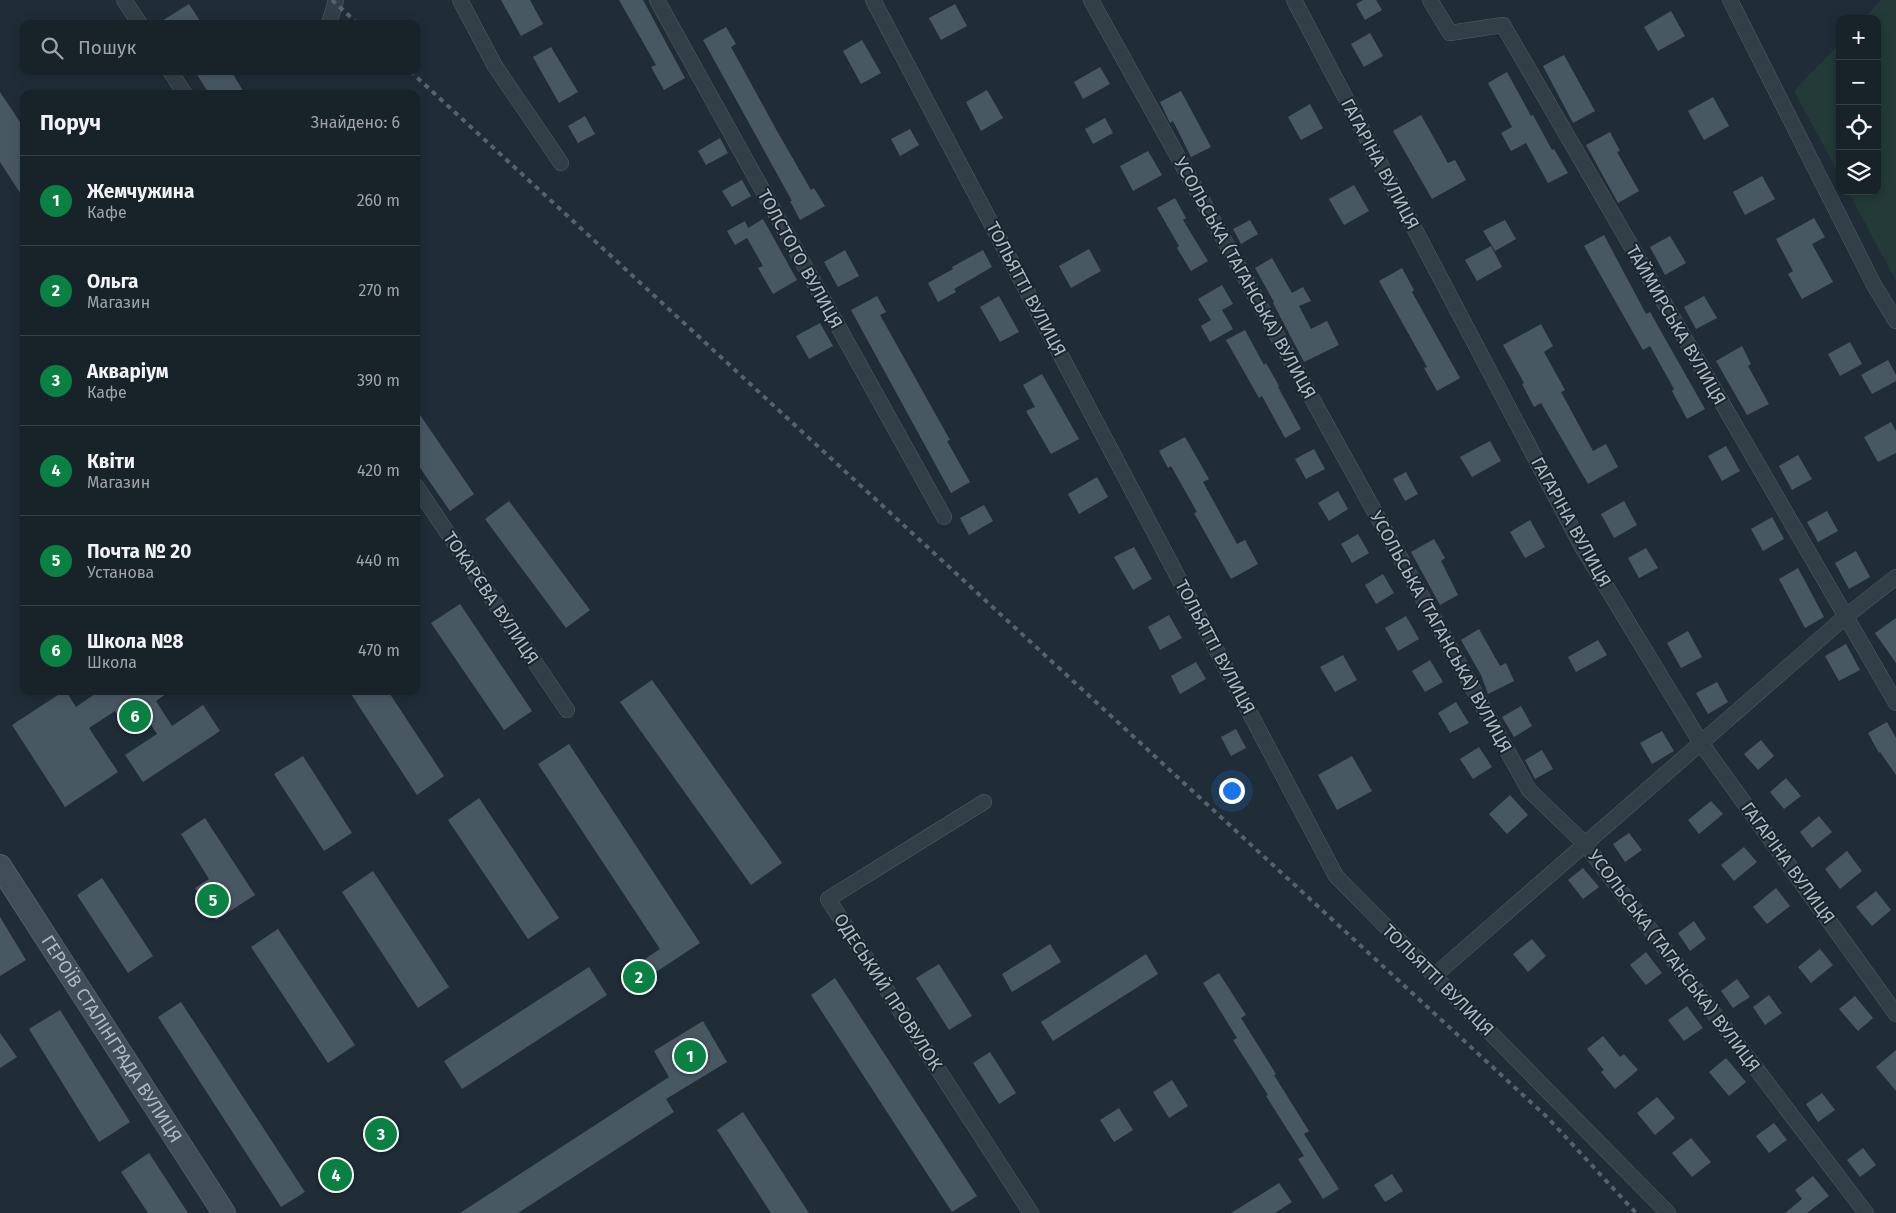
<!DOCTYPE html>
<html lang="uk">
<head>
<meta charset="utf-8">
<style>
	:root { --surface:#182229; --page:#252f35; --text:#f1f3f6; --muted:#9fa4a8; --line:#363f46; --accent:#0b8043 }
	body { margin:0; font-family:"Fira Sans",sans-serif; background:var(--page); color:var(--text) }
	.controls { position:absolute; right:15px; top:15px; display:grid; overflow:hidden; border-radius:10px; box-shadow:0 2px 12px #0003 }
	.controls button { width:45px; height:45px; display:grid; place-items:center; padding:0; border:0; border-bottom:1px solid var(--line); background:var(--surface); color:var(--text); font:25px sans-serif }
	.you { position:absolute; left:1231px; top:790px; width:18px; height:18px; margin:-12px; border:4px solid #fff; border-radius:50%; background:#1a73e8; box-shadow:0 0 0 8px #1a73e833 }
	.badge { display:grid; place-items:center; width:32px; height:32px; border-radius:50%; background:var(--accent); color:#fff; font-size:16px; font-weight:700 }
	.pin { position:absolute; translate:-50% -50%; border:2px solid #fff; box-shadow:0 1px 5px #0006 }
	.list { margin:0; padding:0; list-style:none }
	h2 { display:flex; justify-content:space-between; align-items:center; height:65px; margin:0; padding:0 20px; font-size:21px }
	h2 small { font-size:16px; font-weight:400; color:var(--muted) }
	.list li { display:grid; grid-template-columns:32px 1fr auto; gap:15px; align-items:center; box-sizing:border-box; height:90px; padding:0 20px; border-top:1px solid var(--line) }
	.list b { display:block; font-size:19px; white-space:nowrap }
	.list p { margin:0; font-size:16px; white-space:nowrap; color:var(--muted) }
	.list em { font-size:16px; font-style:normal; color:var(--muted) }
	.icon { flex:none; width:28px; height:28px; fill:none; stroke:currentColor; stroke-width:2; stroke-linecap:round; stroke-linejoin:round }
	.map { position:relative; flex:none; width:1896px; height:1213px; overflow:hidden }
	.search { position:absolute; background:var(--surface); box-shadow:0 2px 12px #0003; left:20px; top:20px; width:400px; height:55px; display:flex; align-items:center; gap:12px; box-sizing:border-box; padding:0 18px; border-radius:10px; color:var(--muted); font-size:19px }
	.panel { position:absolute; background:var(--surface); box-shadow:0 2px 12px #0003; left:20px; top:90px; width:400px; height:605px; border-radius:10px }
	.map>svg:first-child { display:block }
</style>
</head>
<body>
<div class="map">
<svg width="1896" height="1213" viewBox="0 0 1896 1213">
	<rect width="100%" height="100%" fill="#202d37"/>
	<!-- green -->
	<g fill="#233a38">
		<polygon points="1881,0 1896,0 1896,281 1848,191 1877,191 1877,19 1863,19"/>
		<polygon points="1840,43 1840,176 1794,91"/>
	</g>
	<!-- building -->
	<g fill="#485863">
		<polygon points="501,0 530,0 543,24 521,36"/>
		<polygon points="619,0 643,0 685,78 664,90 651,67 656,65"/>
		<polygon points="1363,0 1376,0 1382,10 1365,20 1356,4"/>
		<polygon points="189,4 202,24 157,24"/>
		<polygon points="955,4 967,26 941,40 929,18"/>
		<polygon points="1671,11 1685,36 1658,51 1644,27"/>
		<polygon points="726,27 736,44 731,47 777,131 811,190 814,188 825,206 800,220 790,201 792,201 703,40"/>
		<polygon points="1370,33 1383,56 1364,67 1351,44"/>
		<polygon points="862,40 881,73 861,84 843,51"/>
		<polygon points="551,47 578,92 559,103 533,57"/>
		<polygon points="1564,55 1595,111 1573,123 1543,66"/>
		<polygon points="1100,67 1110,84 1083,99 1074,82"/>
		<polygon points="195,71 231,71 245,94 209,94"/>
		<polygon points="1507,72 1531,116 1533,115 1552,150 1554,149 1568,173 1548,183 1526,143 1511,151 1501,133 1512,127 1488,83"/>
		<polygon points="987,90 1003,118 981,131 966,102"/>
		<polygon points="1181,91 1211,147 1191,157 1173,121 1170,123 1160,102"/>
		<polygon points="0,92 24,128 24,199 0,162"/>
		<polygon points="1713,97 1729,126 1704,140 1688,111"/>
		<polygon points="1310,104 1323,128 1301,140 1288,117"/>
		<polygon points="1421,115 1448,163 1455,160 1466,180 1432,199 1393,131"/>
		<polygon points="585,116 595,134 578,143 568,126"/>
		<polygon points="1105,118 1113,133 1093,144 1085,129"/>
		<polygon points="910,129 919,145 900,156 891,139"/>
		<polygon points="1610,132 1620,151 1617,152 1639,191 1618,203 1586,145"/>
		<polygon points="720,138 728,153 706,165 698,151"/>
		<polygon points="1148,151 1162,175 1133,191 1120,166"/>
		<polygon points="1762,176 1775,199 1745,215 1733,192"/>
		<polygon points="742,180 751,196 732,207 722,191"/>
		<polygon points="1354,185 1369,211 1344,225 1329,199"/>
		<polygon points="1175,198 1186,218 1183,220 1208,261 1191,271 1177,248 1179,246 1157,208"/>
		<polygon points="1814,218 1825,237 1812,244 1833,282 1802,299 1788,274 1793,271 1776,239"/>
		<polygon points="763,219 797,280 773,294 758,268 763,266 747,238 735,245 727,231 745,221 748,228"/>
		<polygon points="1250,220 1258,234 1241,244 1233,229"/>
		<polygon points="1505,220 1516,239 1495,251 1483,231"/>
		<polygon points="1604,235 1646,314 1650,312 1705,409 1687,419 1672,391 1674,389 1650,346 1643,350 1584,246"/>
		<polygon points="1670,236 1686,263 1665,275 1650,247"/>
		<polygon points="1491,246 1502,267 1477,281 1465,260"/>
		<polygon points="1089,249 1101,271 1071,288 1059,266"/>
		<polygon points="845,250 859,276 838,287 824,262"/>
		<polygon points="983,250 992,267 954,289 956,292 938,302 928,283 953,269 952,267"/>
		<polygon points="1272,258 1292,293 1303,287 1311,301 1299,306 1311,329 1327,321 1339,345 1304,362 1273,303 1274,302 1255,268"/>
		<polygon points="1402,268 1414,290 1412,292 1460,378 1437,391 1424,368 1427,367 1379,281"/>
		<polygon points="1222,285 1233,304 1222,310 1233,329 1210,342 1201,326 1211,320 1198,299"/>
		<polygon points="877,296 886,312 880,315 950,440 947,441 970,482 951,493 851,310"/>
		<polygon points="999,296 1019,332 1000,342 980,307"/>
		<polygon points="1704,296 1717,318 1696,329 1684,307"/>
		<polygon points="820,323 833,346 809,359 796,336"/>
		<polygon points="1541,324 1553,346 1544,352 1565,390 1561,392 1593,451 1606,444 1618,467 1588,484 1541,403 1534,407 1522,384 1524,383 1503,345"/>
		<polygon points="1245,330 1264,365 1266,363 1279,386 1278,387 1301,429 1285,438 1262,396 1259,398 1226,340"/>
		<polygon points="1850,342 1862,364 1840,376 1828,354"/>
		<polygon points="1742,346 1751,364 1748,366 1769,404 1747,415 1716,361"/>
		<polygon points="1888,360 1896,375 1896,381 1872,394 1861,375"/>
		<polygon points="1042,374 1079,439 1051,454 1026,411 1035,407 1023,385"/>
		<polygon points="416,409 474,494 450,511 416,462"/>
		<polygon points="1891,422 1896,431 1896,453 1878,462 1864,437"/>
		<polygon points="1185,437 1209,479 1203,482 1237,544 1245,540 1258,564 1231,579 1194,513 1197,512 1171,466 1168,468 1159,451"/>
		<polygon points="1490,441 1501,461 1472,477 1460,457"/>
		<polygon points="1726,446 1740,471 1722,481 1708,456"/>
		<polygon points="1314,449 1325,469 1306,479 1295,459"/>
		<polygon points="1798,455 1812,479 1792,490 1779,466"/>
		<polygon points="1406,472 1418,494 1405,501 1393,479"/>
		<polygon points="1097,477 1108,497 1079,514 1068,494"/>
		<polygon points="1338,491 1348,509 1329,521 1318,503"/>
		<polygon points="509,501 590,610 566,628 485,519"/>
		<polygon points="1624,501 1637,525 1614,538 1601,514"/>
		<polygon points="984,505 993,521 969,535 960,518"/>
		<polygon points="1827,511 1838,531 1818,542 1807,522"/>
		<polygon points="1772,517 1784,539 1763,551 1751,529"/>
		<polygon points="1530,520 1545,547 1525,558 1510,532"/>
		<polygon points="1358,534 1369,553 1352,563 1341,544"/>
		<polygon points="1434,539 1445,558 1441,561 1458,595 1440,605 1411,552"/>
		<polygon points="1134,547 1152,579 1133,590 1114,557"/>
		<polygon points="1646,548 1658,568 1639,578 1628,558"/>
		<polygon points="1856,551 1870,577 1849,589 1835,563"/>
		<polygon points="1798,568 1824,617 1805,628 1779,579"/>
		<polygon points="1383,574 1394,593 1376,604 1365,585"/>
		<polygon points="460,604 532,711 504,730 431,623"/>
		<polygon points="1169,615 1182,638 1160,650 1148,627"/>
		<polygon points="1406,616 1419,639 1398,651 1385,628"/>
		<polygon points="1896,618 1896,663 1875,633"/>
		<polygon points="1479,629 1500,666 1506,663 1514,681 1488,694 1481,675 1461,640"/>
		<polygon points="1688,631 1702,657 1681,668 1667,643"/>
		<polygon points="1598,640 1607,655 1576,672 1568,657"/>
		<polygon points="1846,644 1860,670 1839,681 1825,656"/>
		<polygon points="1343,655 1357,680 1335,692 1320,667"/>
		<polygon points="1430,660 1443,682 1425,692 1412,671"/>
		<polygon points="1196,662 1206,679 1180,694 1171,676"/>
		<polygon points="652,680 782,863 751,885 620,702"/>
		<polygon points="1717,682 1728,702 1708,714 1696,693"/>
		<polygon points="64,691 66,691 76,707 99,691 170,691 156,701 172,726 203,705 220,731 143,782 125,755 157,734 141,710 122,723 115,711 89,728 118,772 65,807 12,725"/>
		<polygon points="349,691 388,691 444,776 417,795"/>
		<polygon points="1456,702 1469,723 1450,733 1438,713"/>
		<polygon points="1521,706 1532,726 1514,737 1502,717"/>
		<polygon points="1887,722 1896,738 1896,775 1880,752 1879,753 1868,733"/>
		<polygon points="1236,729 1246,748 1231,756 1221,737"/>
		<polygon points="1662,731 1674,751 1652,764 1640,743"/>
		<polygon points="1761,740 1774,756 1758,770 1744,754"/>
		<polygon points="569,744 700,943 653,974 658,980 634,995 621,975 660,949 538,764"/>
		<polygon points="1479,747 1492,767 1473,779 1460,759"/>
		<polygon points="1542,750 1553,769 1535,779 1525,760"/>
		<polygon points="303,756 352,833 324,851 274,774"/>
		<polygon points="1352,756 1372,791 1337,810 1318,775"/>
		<polygon points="1786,778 1801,796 1784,809 1770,792"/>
		<polygon points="1510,795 1528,815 1507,834 1489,814"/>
		<polygon points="479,798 559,918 528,939 448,820"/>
		<polygon points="1711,801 1723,814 1699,834 1688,820"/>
		<polygon points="1819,816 1832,832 1812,848 1800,832"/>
		<polygon points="205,818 255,895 216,920 195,888 209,879 181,834"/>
		<polygon points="1629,833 1642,850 1625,862 1613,844"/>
		<polygon points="1744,847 1757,862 1734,881 1721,865"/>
		<polygon points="1847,851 1862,871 1840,889 1825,869"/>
		<polygon points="1583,868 1599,887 1583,899 1568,880"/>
		<polygon points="373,871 449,987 418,1008 342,892"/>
		<polygon points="102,878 153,956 128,973 77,895"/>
		<polygon points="1776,888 1790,906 1767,924 1753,907"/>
		<polygon points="1876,891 1891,910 1872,926 1856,907"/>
		<polygon points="0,917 26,960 0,976"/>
		<polygon points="1694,921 1706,939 1690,951 1678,933"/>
		<polygon points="278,929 355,1045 328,1063 251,947"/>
		<polygon points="1532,939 1546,956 1528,972 1513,954"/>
		<polygon points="1050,944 1061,962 1012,992 1002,974"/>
		<polygon points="1820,949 1833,965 1811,983 1798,967"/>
		<polygon points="1646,952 1662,973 1646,985 1630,965"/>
		<polygon points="1146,954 1158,974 1053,1041 1041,1022"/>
		<polygon points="939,964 972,1016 949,1030 916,978"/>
		<polygon points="589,967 607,995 462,1089 444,1061"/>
		<polygon points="1219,973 1246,1015 1241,1018 1276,1074 1274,1075 1309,1131 1304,1134 1339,1189 1323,1199 1298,1159 1304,1156 1266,1096 1268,1095 1233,1040 1237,1038 1203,983"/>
		<polygon points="835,978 977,1196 952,1212 811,995"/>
		<polygon points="1737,979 1750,997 1733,1008 1721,991"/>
		<polygon points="1769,995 1782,1013 1765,1025 1753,1007"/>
		<polygon points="1855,996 1873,1018 1858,1031 1839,1009"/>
		<polygon points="181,1002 305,1192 281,1207 158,1017"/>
		<polygon points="1687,1006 1703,1028 1684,1041 1668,1020"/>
		<polygon points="60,1010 130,1122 99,1142 29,1029"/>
		<polygon points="703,1021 727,1062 666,1099 674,1112 518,1213 460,1213 669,1077 654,1051"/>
		<polygon points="0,1033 17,1057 0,1068"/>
		<polygon points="1603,1036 1620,1057 1624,1054 1638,1070 1615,1089 1601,1072 1604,1070 1587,1049"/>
		<polygon points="1896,1050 1896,1091 1876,1067"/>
		<polygon points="990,1052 1016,1093 999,1104 973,1063"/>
		<polygon points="1726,1058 1746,1082 1729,1096 1709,1072"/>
		<polygon points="1172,1080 1188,1106 1169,1118 1153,1092"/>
		<polygon points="1822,1093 1835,1110 1818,1122 1806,1104"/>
		<polygon points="1657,1097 1675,1118 1655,1135 1637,1113"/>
		<polygon points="1119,1108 1133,1130 1114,1142 1100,1120"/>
		<polygon points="743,1112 809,1213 771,1213 717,1130"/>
		<polygon points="382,1116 398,1140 379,1153 363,1129"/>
		<polygon points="1774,1123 1787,1140 1769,1153 1756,1136"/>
		<polygon points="1691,1138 1711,1162 1692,1177 1672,1153"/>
		<polygon points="1863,1148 1876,1165 1860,1177 1847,1160"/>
		<polygon points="149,1153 188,1213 148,1213 121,1172"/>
		<polygon points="345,1161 353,1172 328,1189 320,1177"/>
		<polygon points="1392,1174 1403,1191 1385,1202 1374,1185"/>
		<polygon points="1813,1176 1829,1196 1807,1213 1785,1213 1802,1199 1795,1190"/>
		<polygon points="1279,1183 1292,1202 1275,1213 1231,1213"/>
	</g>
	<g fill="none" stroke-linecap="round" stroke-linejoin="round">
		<!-- street casing -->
		<g stroke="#515d65" stroke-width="16">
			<g id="street">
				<polyline points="124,0 140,24"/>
				<polyline points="460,0 495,66 561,163"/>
				<polyline points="657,0 944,517"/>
				<polyline points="873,0 1336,876 1668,1213"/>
				<polyline points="1091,0 1529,790 1585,844 1866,1213"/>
				<polyline points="1294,0 1581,545 1701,743 1896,1014"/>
				<polyline points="1430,0 1450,33 1503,25 1896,703"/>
				<polyline points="1730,0 1874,285 1896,321"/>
				<polyline points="329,24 336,0"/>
				<polyline points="170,71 185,94"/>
				<polyline points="416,486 567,710"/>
				<polyline points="984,802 828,899 1031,1213"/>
				<polyline points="1434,976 1845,617 1896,577"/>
			</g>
		</g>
		<!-- secondary casing -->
		<g stroke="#515d65" stroke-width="24">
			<g id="secondary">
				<path id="s1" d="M0 866 224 1213"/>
			</g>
		</g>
		<!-- street -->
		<use href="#street" stroke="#333f47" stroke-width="15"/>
		<!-- secondary -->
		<use href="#secondary" stroke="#414e5a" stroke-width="22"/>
		<!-- rail -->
		<g stroke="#55636e" stroke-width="4" stroke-dasharray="5 5" stroke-linecap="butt">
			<polyline points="332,0 358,24"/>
			<polyline points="410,71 1548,1118 1636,1213"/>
		</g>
	</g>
	<g text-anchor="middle" stroke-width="4" stroke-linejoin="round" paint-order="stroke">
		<!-- street labels -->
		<g font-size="18" fill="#adbac4" stroke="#19242c">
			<text transform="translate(1380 164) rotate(62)" y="6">ГАГАРІНА ВУЛИЦЯ</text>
			<text transform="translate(800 259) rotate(61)" y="6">ТОЛСТОГО ВУЛИЦЯ</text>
			<text transform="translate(1245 278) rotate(61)" y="6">УСОЛЬСЬКА (ТАГАНСЬКА) ВУЛИЦЯ</text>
			<text transform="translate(1026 289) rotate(62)" y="6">ТОЛЬЯТТІ ВУЛИЦЯ</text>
			<text transform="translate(1676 325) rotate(60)" y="6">ТАЙМИРСЬКА ВУЛИЦЯ</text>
			<text transform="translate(1571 522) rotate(61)" y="6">ГАГАРІНА ВУЛИЦЯ</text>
			<text transform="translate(491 598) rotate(56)" y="6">ТОКАРЄВА ВУЛИЦЯ</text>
			<text transform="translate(1441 632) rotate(61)" y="6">УСОЛЬСЬКА (ТАГАНСЬКА) ВУЛИЦЯ</text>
			<text transform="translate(1215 647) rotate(62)" y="6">ТОЛЬЯТТІ ВУЛИЦЯ</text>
			<text transform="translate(1788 863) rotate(54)" y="6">ГАГАРІНА ВУЛИЦЯ</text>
			<text transform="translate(1674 961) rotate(53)" y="6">УСОЛЬСЬКА (ТАГАНСЬКА) ВУЛИЦЯ</text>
			<text transform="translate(1438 980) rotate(45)" y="6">ТОЛЬЯТТІ ВУЛИЦЯ</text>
			<text transform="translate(888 992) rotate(57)" y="6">ОДЕСЬКИЙ ПРОВУЛОК</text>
			<text dy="6" stroke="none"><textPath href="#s1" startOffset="206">ГЕРОЇВ СТАЛІНГРАДА ВУЛИЦЯ</textPath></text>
		</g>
	</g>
</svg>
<div class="controls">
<button>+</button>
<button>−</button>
<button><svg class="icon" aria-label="locate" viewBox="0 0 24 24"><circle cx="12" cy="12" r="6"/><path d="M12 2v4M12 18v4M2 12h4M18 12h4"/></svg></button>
<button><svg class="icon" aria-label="layers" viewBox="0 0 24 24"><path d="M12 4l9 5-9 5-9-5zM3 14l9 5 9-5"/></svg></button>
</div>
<div class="you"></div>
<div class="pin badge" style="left:690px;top:1056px">1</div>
<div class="pin badge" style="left:639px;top:977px">2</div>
<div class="pin badge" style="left:381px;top:1134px">3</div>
<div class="pin badge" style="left:336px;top:1175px">4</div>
<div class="pin badge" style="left:213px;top:900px">5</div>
<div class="pin badge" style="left:135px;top:716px">6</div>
<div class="search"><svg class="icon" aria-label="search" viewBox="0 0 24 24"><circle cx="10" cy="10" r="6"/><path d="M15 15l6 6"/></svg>Пошук</div>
<section class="panel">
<h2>Поруч<small>Знайдено: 6</small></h2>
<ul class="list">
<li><span class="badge">1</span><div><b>Жемчужина</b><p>Кафе</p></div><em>260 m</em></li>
<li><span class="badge">2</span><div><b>Ольга</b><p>Магазин</p></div><em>270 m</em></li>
<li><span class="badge">3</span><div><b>Акваріум</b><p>Кафе</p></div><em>390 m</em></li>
<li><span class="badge">4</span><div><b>Квіти</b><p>Магазин</p></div><em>420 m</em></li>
<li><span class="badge">5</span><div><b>Почта № 20</b><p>Установа</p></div><em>440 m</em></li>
<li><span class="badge">6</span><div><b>Школа №8</b><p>Школа</p></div><em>470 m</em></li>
</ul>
</section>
</div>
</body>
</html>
